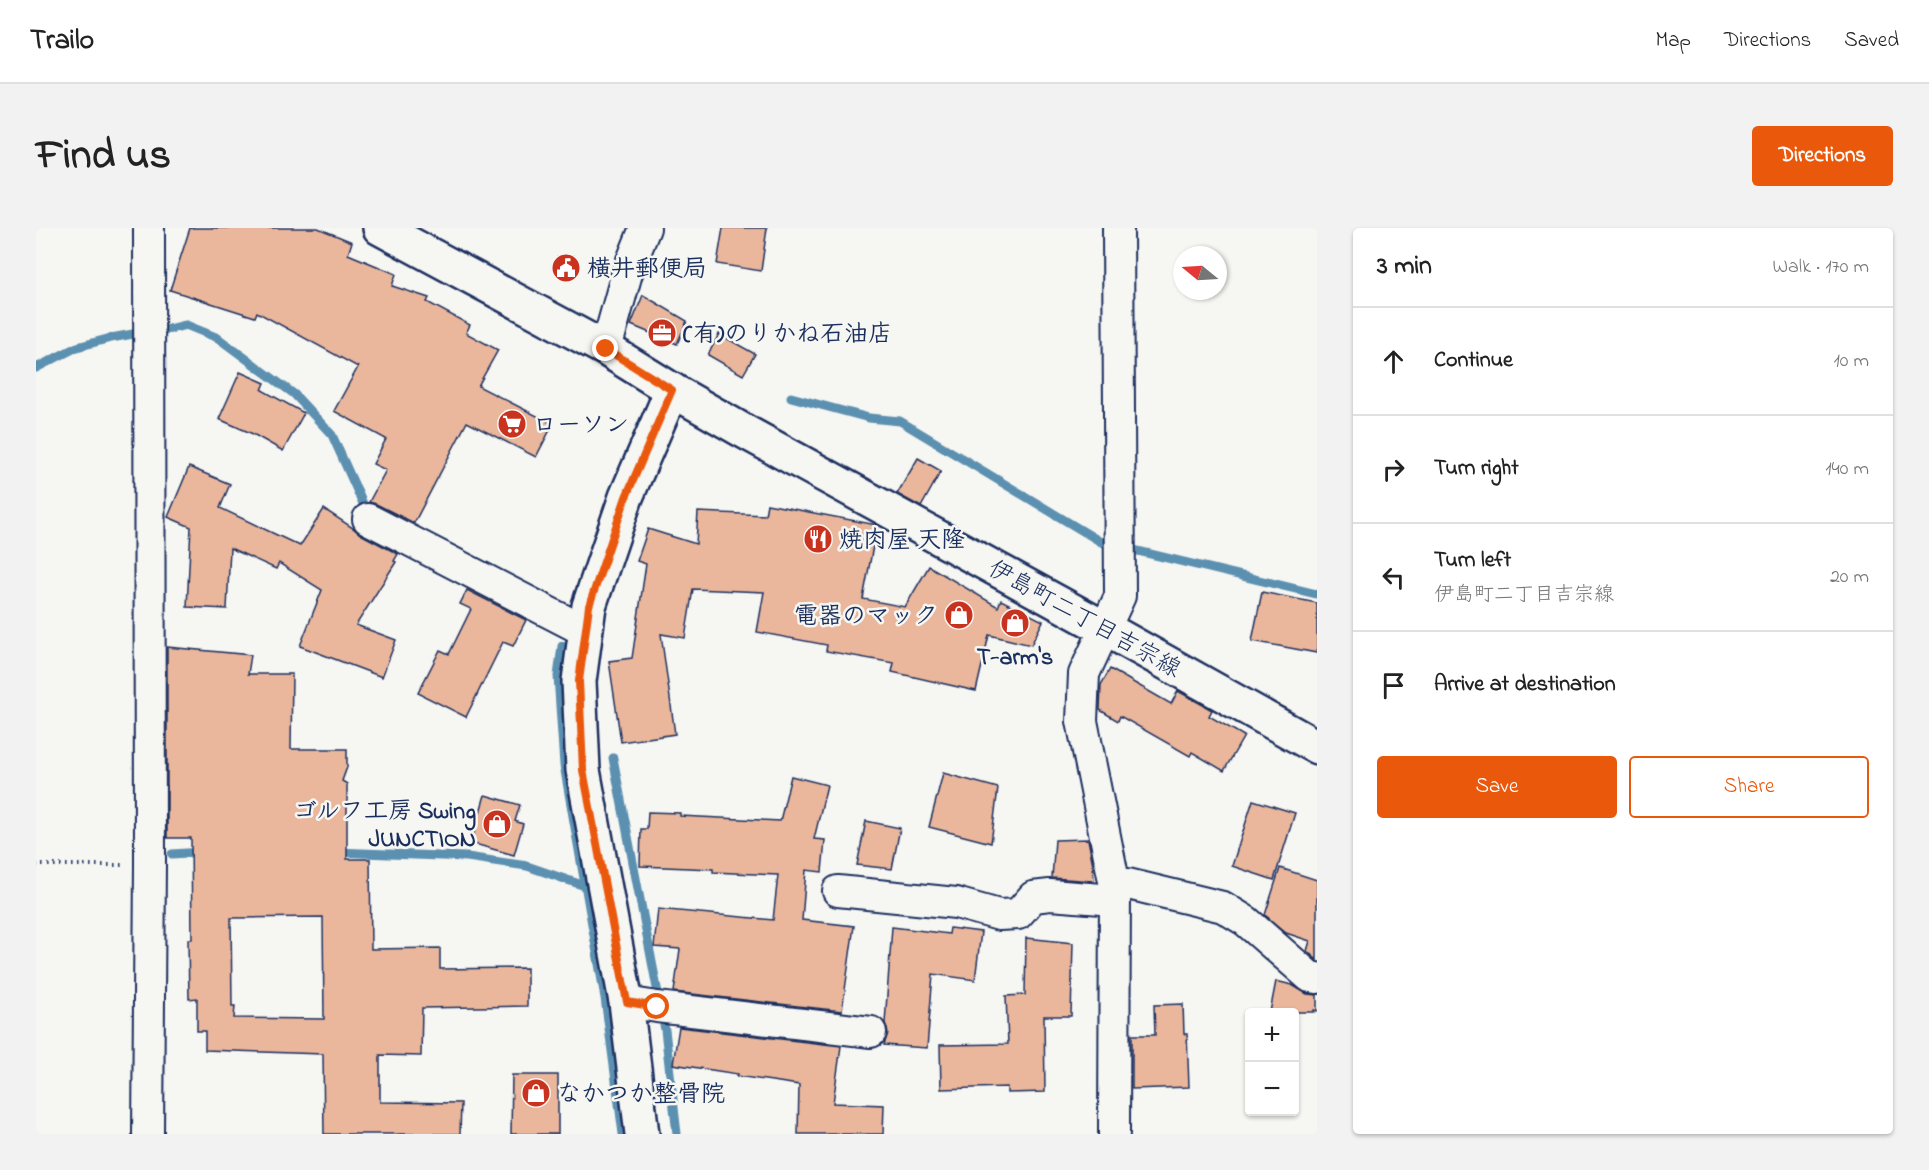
<!DOCTYPE html>
<html lang="en">
<head>
<meta charset="utf-8">
<style>
	:root { --surface:#fff; --page:#f2f2f2; --text:#222; --muted:#767676; --line:#e0e0e0; --accent:#ea580c }
	body { margin:0; font-family:"Indie Flower","Klee One",sans-serif; background:var(--page); color:var(--text) }
	.controls { position:absolute; right:18px; bottom:18px; display:grid; overflow:hidden; border-radius:6px; box-shadow:0 2px 4px #0004 }
	.controls button { width:54px; height:54px; display:grid; place-items:center; padding:0; border:0; border-bottom:2px solid var(--line); background:var(--surface); color:var(--text); font:30px sans-serif }
	.compass { position:absolute; left:1137px; top:18px; width:54px; height:54px; border-radius:50%; background:var(--surface); box-shadow:0 2px 4px #0004; rotate:288deg }
	.stop { position:absolute; width:18px; height:18px; margin:-14px; border:4px solid #ea580c; border-radius:50%; background:#fff }
	.stop.end { background:#ea580c; border-color:#fff; box-shadow:0 2px 6px #0008 }
	.list { margin:0; padding:0; list-style:none }
	h2 { display:flex; justify-content:space-between; align-items:center; height:78px; margin:0; padding:0 24px; font-size:26px }
	h2 small { font-size:20px; font-weight:400; color:var(--muted) }
	.list li { display:grid; grid-template-columns:39px 1fr auto; gap:18px; align-items:center; box-sizing:border-box; height:108px; padding:0 24px; border-top:2px solid var(--line) }
	.list b { display:block; font-size:22px; white-space:nowrap }
	.list p { margin:0; font-size:20px; white-space:nowrap; color:var(--muted) }
	.list em { font-size:20px; font-style:normal; color:var(--muted) }
	.actions { display:flex; gap:12px; padding:18px 24px }
	.actions a { flex:1; padding:14px 0; border:2px solid var(--accent); border-radius:6px; text-align:center; font-size:21px; color:var(--accent) }
	.actions .main { background:var(--accent); color:#fff }
	.icon { flex:none; width:33px; height:33px; fill:none; stroke:currentColor; stroke-width:2; stroke-linecap:round; stroke-linejoin:round }
	.map { position:relative; flex:none; width:1281px; height:906px; overflow:hidden; border-radius:6px }
	header { display:flex; align-items:center; gap:36px; box-sizing:border-box; height:84px; padding:0 30px; background:var(--surface); border-bottom:2px solid var(--line) }
	header strong { font-size:28px }
	nav { display:flex; gap:33px; margin-inline-start:auto; font-size:21px }
	.intro { display:flex; align-items:center; justify-content:space-between; box-sizing:border-box; height:144px; padding:0 36px }
	h1 { margin:0; font-size:42px }
	.button { padding:15px 27px; border-radius:6px; background:var(--accent); color:#fff; font-size:21px; font-weight:700 }
	main { display:flex; gap:36px; padding:0 36px }
	aside { flex:1; background:var(--surface); border-radius:6px; box-shadow:0 2px 4px #0004 }
	.map>svg:first-child { display:block }
</style>
</head>
<body>
<header>
<strong>Trailo</strong>
<nav><a>Map</a><a>Directions</a><a>Saved</a></nav>
</header>
<div class="intro"><h1>Find us</h1><a class="button">Directions</a></div>
<main>
<div class="map">
<svg width="1281" height="906" viewBox="0 0 1281 906">
	<rect width="100%" height="100%" fill="#f6f6f2"/>
	<filter id="ink" filterUnits="userSpaceOnUse"><feTurbulence type="fractalNoise" baseFrequency=".0167" numOctaves="2"/><feDisplacementMap in="SourceGraphic" scale="12" xChannelSelector="R" yChannelSelector="G"/><feConvolveMatrix kernelMatrix="1 2 1 2 8 2 1 2 1" color-interpolation-filters="sRGB"/></filter>
	<g filter="url(#ink)">
		<g fill="none" stroke-linecap="round" stroke-linejoin="round">
			<!-- stream -->
			<g stroke="#5c90b1" stroke-width="9">
				<polyline points="125,103 150,97 182,110 258,166 296,207 329,280"/>
				<polyline points="0,140 41,119 75,110 97,106"/>
				<polyline points="755,169 833,190 864,193 1065,314 1281,366"/>
				<polyline points="526,418 522,448 528,537 569,770 587,906"/>
				<polyline points="577,530 629,802 641,906"/>
				<polyline points="300,624 431,629 491,638 549,658"/>
				<polyline points="136,626 166,624"/>
			</g>
		</g>
		<!-- building -->
		<g fill="#eab79c" stroke="#1b2f5e" stroke-width="1.5" fill-rule="evenodd">
			<polygon points="154,0 282,0 316,14 312,26 360,46 356,58 393,70 391,74 434,97 430,105 462,122 442,158 517,196 500,229 431,194 378,295 340,276 333,274 350,242 337,236 350,211 298,183 322,139 221,84 219,89 134,62"/>
			<polygon points="687,0 731,0 725,43 681,36"/>
			<polygon points="607,67 651,93 641,116 595,97"/>
			<polygon points="683,106 719,126 707,147 672,127"/>
			<polygon points="204,144 229,155 226,162 268,185 247,223 217,206 183,191"/>
			<polygon points="882,230 905,243 885,279 861,266"/>
			<polygon points="153,239 194,256 184,280 264,318 288,281 317,300 324,306 362,326 358,333 360,334 320,397 360,412 346,449 264,418 286,362 243,335 240,341 194,320 191,381 151,379 155,299 132,289"/>
			<polygon points="731,276 841,297 827,371 869,379 893,338 962,379 965,372 1007,393 995,417 953,407 940,463 856,444 858,435 790,423 791,417 721,404 728,364 657,361 649,410 625,406 639,506 585,514 573,433 596,430 610,336 601,333 612,301 660,316 662,284 729,287"/>
			<polygon points="431,362 490,392 477,418 467,414 430,489 382,465 404,422 413,426 435,381 424,376"/>
			<polygon points="1226,364 1281,375 1281,425 1216,413"/>
			<path d="M131 419 215 427 212 446H256L255 521H311V539L306 553 311 556V631H334L335 721 404 720V741L491 740V778L386 780 385 828 344 827V874L425 875 424 906H288L287 826 169 822V803H161V770L153 771 152 711H156L155 610H131ZM287 689 288 791 198 790 199 778H196L195 690Z"/>
			<polygon points="1074,441 1135,476 1142,463 1176,482 1173,488 1208,508 1188,543 1156,524 1154,528 1084,488 1082,493 1064,482 1065,457"/>
			<polygon points="907,545 962,560 955,615 893,599"/>
			<polygon points="755,548 791,557 778,611 789,612 786,644 770,642 766,692 818,698 806,783 638,764 644,721 618,719 622,681 737,692 742,647 677,644 677,641 604,638 605,601 611,601 612,584 644,585 644,588 744,593"/>
			<polygon points="449,567 484,577 479,593 487,596 478,627 435,615"/>
			<polygon points="1217,572 1259,585 1238,652 1196,638"/>
			<polygon points="830,593 864,600 856,641 821,637"/>
			<polygon points="1052,611 1057,637 1058,653 1016,650 1019,612"/>
			<polygon points="1244,640 1281,652 1281,732 1271,723 1274,713 1250,705 1229,687"/>
			<polygon points="856,699 913,706 914,700 945,704 939,752 897,746 891,820 848,817 852,805 849,795"/>
			<polygon points="990,710 1037,715 1035,788 1008,788 1009,864 971,865 971,859 905,861 904,817 972,816 970,768 989,767"/>
			<polygon points="1240,753 1256,757 1271,766 1281,767 1281,783 1278,782 1278,784 1234,784"/>
			<polygon points="1147,776 1148,806 1151,806 1153,859 1096,861 1096,807 1119,807 1118,777"/>
			<polygon points="643,799 805,818 797,875 848,877 847,906 762,906 763,857 701,848 702,846 637,836"/>
			<polygon points="476,847 522,847 522,906 475,906"/>
		</g>
		<g fill="none" stroke-linecap="round" stroke-linejoin="round">
			<!-- minor casing -->
			<g stroke="#1b2f5e" stroke-width="34">
				<g id="minor">
					<polyline points="570,121 591,45 609,0"/>
					<polyline points="332,291 549,403"/>
					<polyline points="1079,658 1092,656 1187,679 1210,693 1274,749 1281,750"/>
					<polyline points="802,663 920,675 963,687 982,686 997,669 1014,667 1079,672"/>
					<polyline points="590,774 621,779 835,804"/>
					<polyline points="112,906 114,636 113,0"/>
					<polyline points="1078,906 1079,658 1046,493 1048,446 1084,368 1082,0"/>
				</g>
			</g>
			<!-- tertiary casing -->
			<g stroke="#1b2f5e" stroke-width="38">
				<g id="tertiary">
					<polyline points="344,0 570,121 636,162 704,201 1070,401 1281,519"/>
					<polyline points="606,906 590,774 547,542 543,453 553,378 590,269 636,162"/>
				</g>
			</g>
			<!-- path -->
			<polyline stroke="#1b2f5e" stroke-width="4" stroke-dasharray="1.5 4.5" stroke-linecap="butt" points="0,637 86,637"/>
			<!-- minor -->
			<use href="#minor" stroke="#f6f6f2" stroke-width="30"/>
			<!-- tertiary -->
			<use href="#tertiary" stroke="#f6f6f2" stroke-width="33"/>
		</g>
	</g>
	<g fill="none" stroke-linecap="round" stroke-linejoin="round" filter="url(#ink)">
		<!-- route -->
		<polyline stroke="#ea580c" stroke-width="8" points="570,121 636,162 590,269 553,378 543,453 547,542 591,774 621,779"/>
	</g>
	<!-- icons -->
	<defs>
		<g id="civic-disc" transform="scale(1.5)"><circle r="9.5" fill="#c8321e" stroke="#f6f6f2"/><path d="M-.6-6.5H3V-4.5H.6V-3L4-1V1h2V6H-6V1h2V-1L-.6-3ZM-1.2 2.5V6h2.4V2.5Z" fill="#fff"/></g>
		<g id="office-disc" transform="scale(1.5)"><circle r="9.5" fill="#c8321e" stroke="#f6f6f2"/><path d="M-6-3h4V-5.5h4V-3h4V5H-6ZM-1-4.5V-3h2v-1.5ZM-6 0V1H6V0Z" fill="#fff"/></g>
		<g id="supermarket-disc" transform="scale(1.5)"><circle r="9.5" fill="#c8321e" stroke="#f6f6f2"/><path d="M-6-5.5h2.5l.6 2H6L4.5 2H-2.5L-4.4-4H-6ZM-1.5 3.2a1.3 1.3 0 1 0 .1 0ZM3 3.2a1.3 1.3 0 1 0 .1 0Z" fill="#fff"/></g>
		<g id="restaurant-disc" transform="scale(1.5)"><circle r="9.5" fill="#c8321e" stroke="#f6f6f2"/><path d="M-5-6h1v4h1v-4h1v4h1v-4h1v5L-1.5 .5V6h-2V.5L-5-1ZM5-6V6H3V1.5H1.5Q1.5-4 5-6Z" fill="#fff"/></g>
		<g id="shop-disc" transform="scale(1.5)"><circle r="9.5" fill="#c8321e" stroke="#f6f6f2"/><path d="M-5-2.5h2.3a2.7 3.5 0 0 1 5.4 0H5L5.5 6h-11ZM-1.5-2.5h3a1.5 2.3 0 0 0-3 0Z" fill="#fff"/></g>
	</defs>
	<g fill-rule="evenodd">
		<use href="#civic-disc" x="530" y="40"/>
		<use href="#office-disc" x="626" y="105"/>
		<use href="#supermarket-disc" x="476" y="196"/>
		<use href="#restaurant-disc" x="782" y="311"/>
		<use href="#shop-disc" x="923" y="387"/>
		<use href="#shop-disc" x="979" y="395"/>
		<use href="#shop-disc" x="461" y="596"/>
		<use href="#shop-disc" x="500" y="865"/>
	</g>
	<g text-anchor="middle" stroke-width="5" stroke-linejoin="round" paint-order="stroke">
		<!-- poi labels -->
		<g font-size="24" font-weight="bold" fill="#1b2f5e" stroke="#f6f6f2" text-anchor="start">
			<text x="551" y="48">横井郵便局</text>
			<text x="647" y="113">(有)のりかね石油店</text>
			<text x="497" y="204">ローソン</text>
			<text x="803" y="319">焼肉屋 天隆</text>
			<text x="902" y="395" text-anchor="end">電器のマック</text>
			<text x="979" y="436" text-anchor="middle">T-arm's</text>
			<text x="440" y="590" text-anchor="end">ゴルフ工房 Swing<tspan x="440" dy="28">JUNCTION</tspan></text>
			<text x="521" y="873">なかつか整骨院</text>
		</g>
		<!-- street labels -->
		<g font-size="24" fill="#1b2f5e" stroke="#f6f6f2">
			<text transform="translate(1049 390) rotate(29)" y="8">伊島町二丁目吉宗線</text>
		</g>
	</g>
</svg>
<div class="controls">
<button>+</button>
<button>−</button>
</div>
<svg class="compass" viewBox="-18 -18 36 36"><path d="M0-13l5 13h-10z" fill="#e53935"/><path d="M0 13l5-13h-10z" fill="#767676"/></svg>
<div class="stop" style="left:621px;top:779px"></div>
<div class="stop end" style="left:570px;top:121px"></div>
</div>
<aside>
<h2>3 min<small>Walk · 170 m</small></h2>
<ul class="list">
<li><svg class="icon" aria-label="ahead" viewBox="0 0 24 24"><path d="M12 20V5M6 11l6-6 6 6"/></svg><div><b>Continue</b></div><em>10 m</em></li>
<li><svg class="icon" aria-label="right" viewBox="0 0 24 24"><path d="M7 20v-9h11M14 6l5 5-5 5"/></svg><div><b>Turn right</b></div><em>140 m</em></li>
<li><svg class="icon" aria-label="left" viewBox="0 0 24 24"><path d="M17 20v-9H6M10 6l-5 5 5 5"/></svg><div><b>Turn left</b><p>伊島町二丁目吉宗線</p></div><em>20 m</em></li>
<li><svg class="icon" aria-label="arrive" viewBox="0 0 24 24"><path d="M6 21V4h12l-3 4 3 4H6"/></svg><div><b>Arrive at destination</b></div></li>
</ul>
<div class="actions"><a class="main">Save</a><a>Share</a></div>
</aside>
</main>
</body>
</html>
